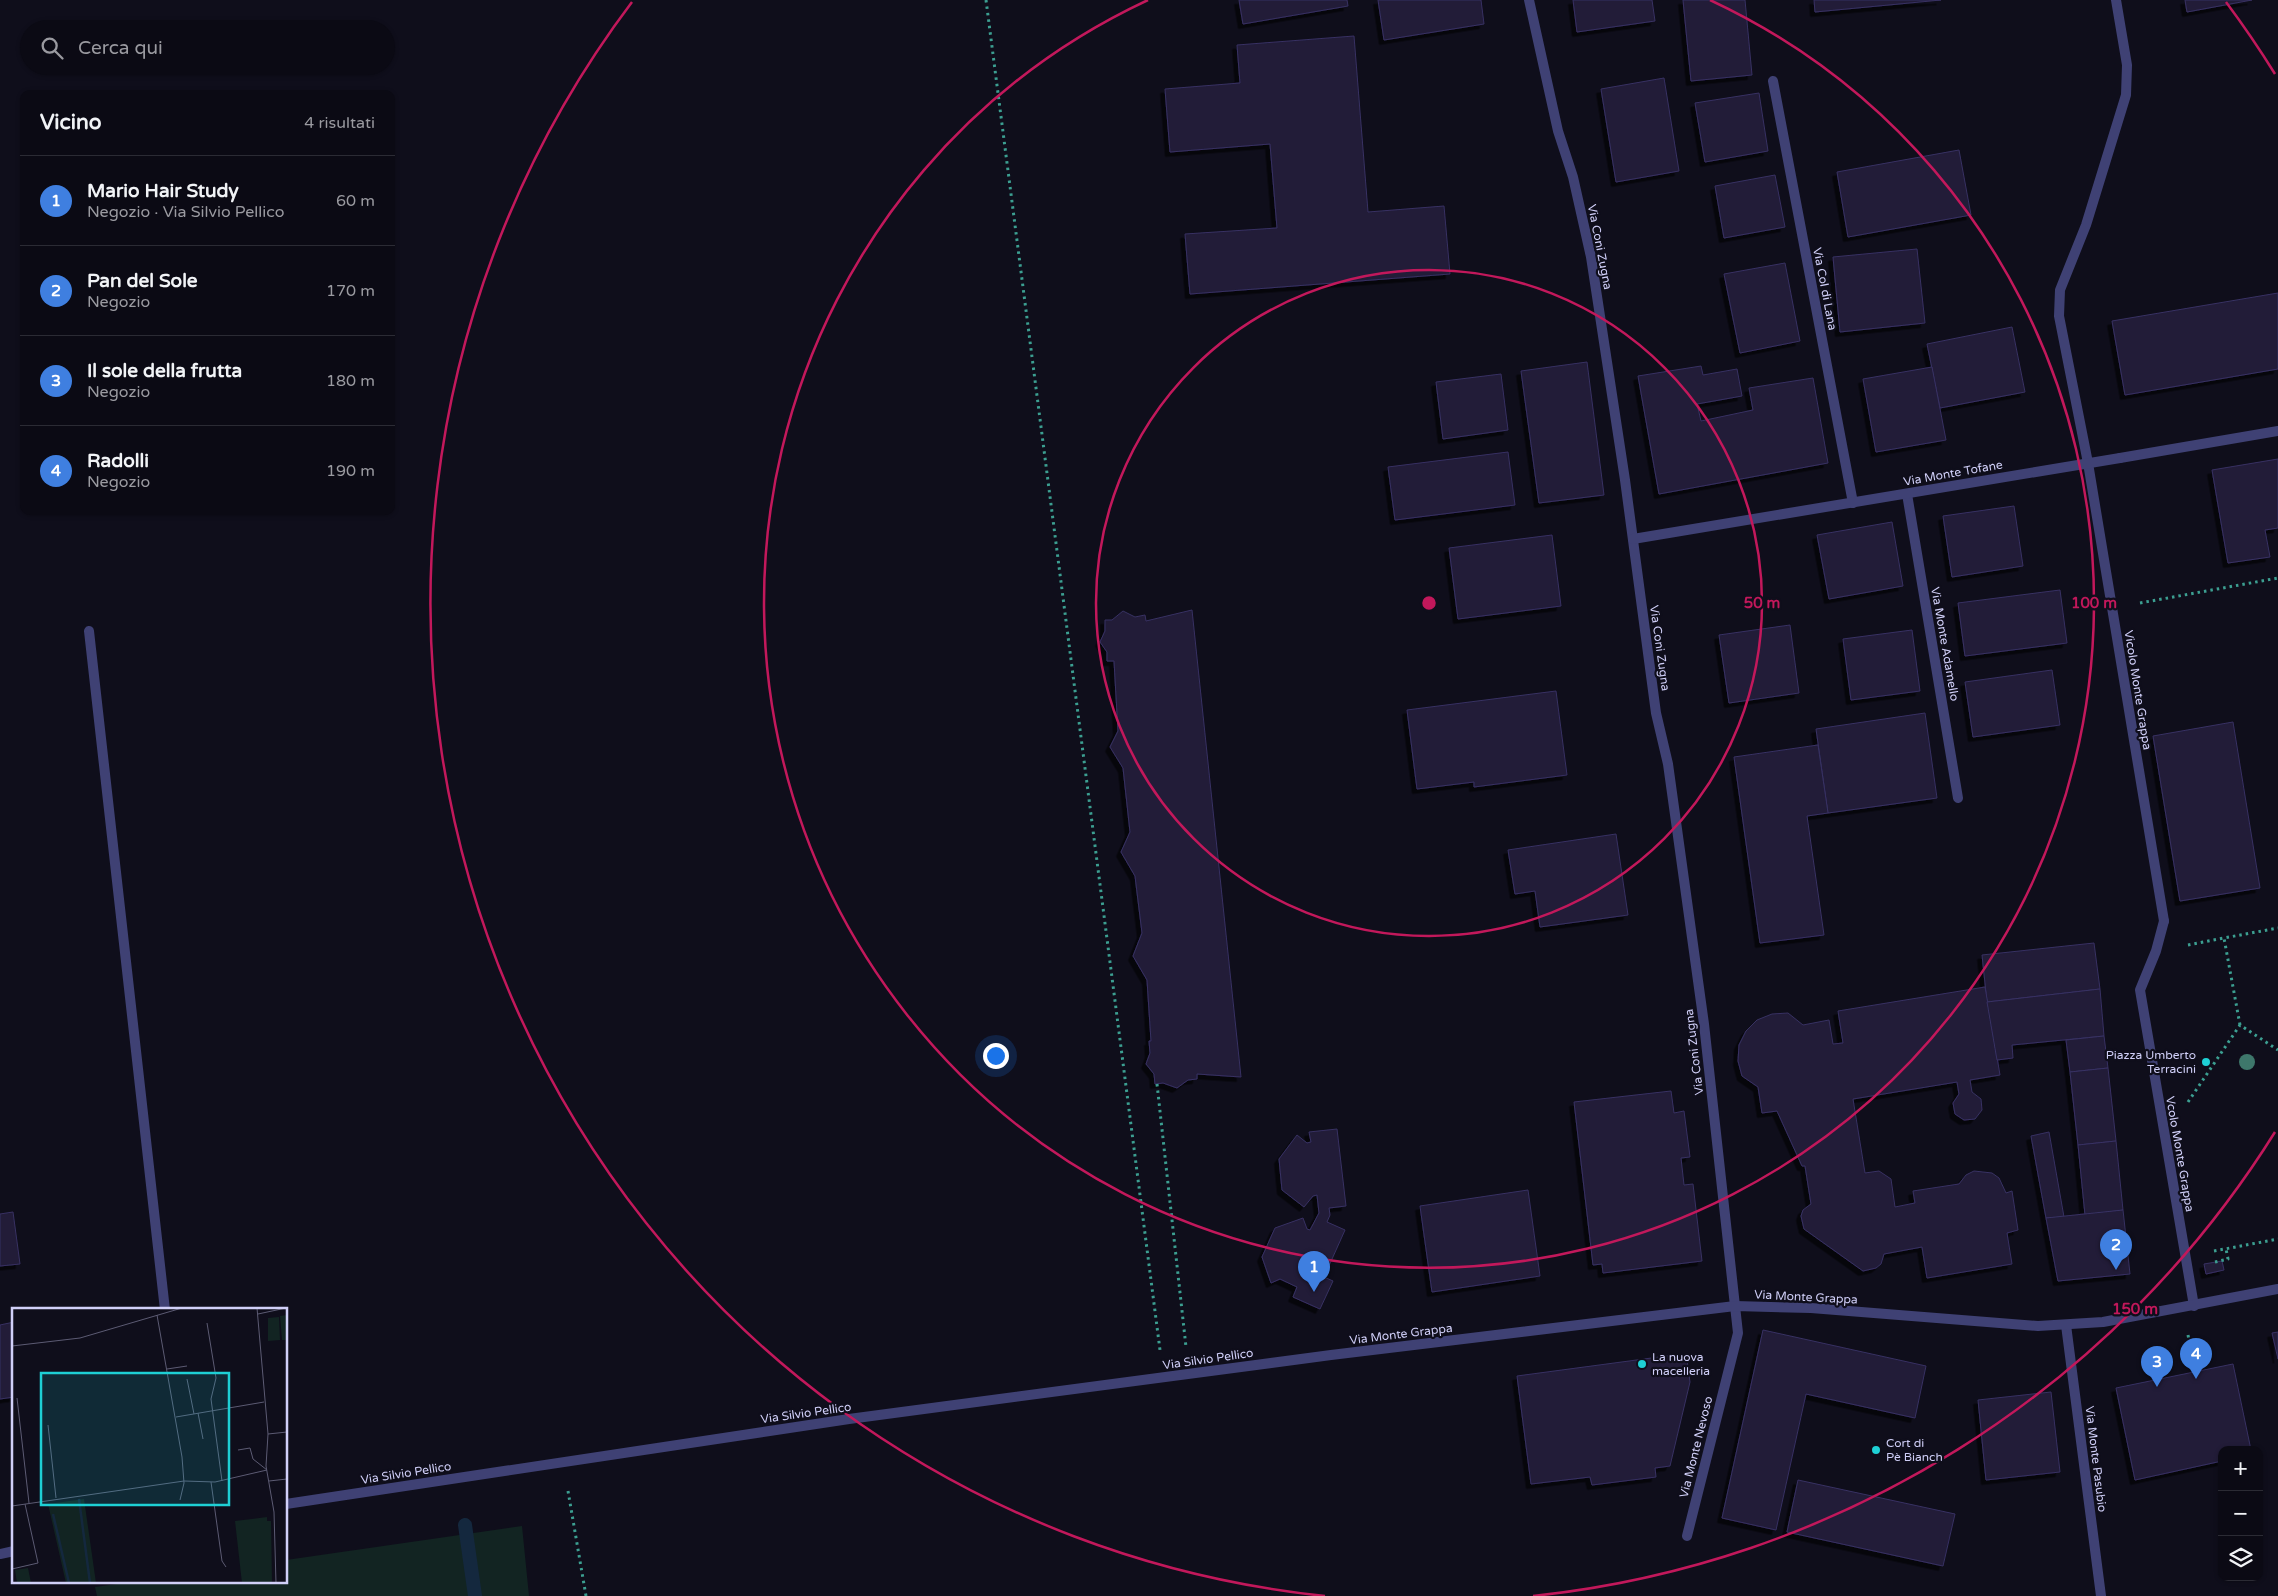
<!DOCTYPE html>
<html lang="it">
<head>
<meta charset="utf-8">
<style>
	:root { --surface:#0b0a14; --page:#14131d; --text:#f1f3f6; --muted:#9a9aa0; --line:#2b2b34; --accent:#1ed0d5 }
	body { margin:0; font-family:"Varela Round",sans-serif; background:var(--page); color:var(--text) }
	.controls { position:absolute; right:15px; bottom:15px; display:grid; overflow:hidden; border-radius:10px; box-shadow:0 1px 4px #0004 }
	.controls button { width:45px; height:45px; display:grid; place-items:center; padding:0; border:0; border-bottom:1px solid var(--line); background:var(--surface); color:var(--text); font:25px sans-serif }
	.you { position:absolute; left:995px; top:1055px; width:18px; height:18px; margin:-12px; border:4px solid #fff; border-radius:50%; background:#1a73e8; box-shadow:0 0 0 8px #1a73e833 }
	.badge { display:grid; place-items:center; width:32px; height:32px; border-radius:50%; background:var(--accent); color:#fff; font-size:16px; font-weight:700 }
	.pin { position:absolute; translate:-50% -41px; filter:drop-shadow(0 1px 2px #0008) }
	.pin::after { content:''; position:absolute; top:26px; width:18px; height:15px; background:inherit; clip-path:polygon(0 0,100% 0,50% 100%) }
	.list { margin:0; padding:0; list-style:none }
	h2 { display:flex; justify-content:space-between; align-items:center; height:65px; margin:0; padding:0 20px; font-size:21px }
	h2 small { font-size:16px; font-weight:400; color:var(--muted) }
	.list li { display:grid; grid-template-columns:32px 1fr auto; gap:15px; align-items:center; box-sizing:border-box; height:90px; padding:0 20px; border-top:1px solid var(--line) }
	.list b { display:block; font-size:19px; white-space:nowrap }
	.list p { margin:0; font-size:16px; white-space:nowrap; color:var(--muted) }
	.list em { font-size:16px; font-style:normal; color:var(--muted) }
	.icon { flex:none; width:28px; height:28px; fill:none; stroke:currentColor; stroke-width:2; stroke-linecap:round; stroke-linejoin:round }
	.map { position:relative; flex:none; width:2278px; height:1596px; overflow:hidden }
	.search { position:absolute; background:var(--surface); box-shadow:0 1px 4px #0004; left:20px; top:20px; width:375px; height:55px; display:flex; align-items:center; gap:12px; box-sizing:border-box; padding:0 18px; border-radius:28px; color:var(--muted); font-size:19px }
	.panel { position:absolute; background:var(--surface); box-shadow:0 1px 4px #0004; left:20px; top:90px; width:375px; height:425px; border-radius:10px }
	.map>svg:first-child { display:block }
</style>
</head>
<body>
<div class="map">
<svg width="2278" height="1596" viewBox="0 0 2278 1596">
	<defs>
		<filter id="shadow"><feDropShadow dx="-4.5" dy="4.5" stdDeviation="0" flood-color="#0009"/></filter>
	</defs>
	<rect width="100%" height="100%" fill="#0f0e1b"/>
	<!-- green -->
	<polygon fill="#122422" points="522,1526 529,1596 97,1596 95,1587 131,1582 286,1582 286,1560"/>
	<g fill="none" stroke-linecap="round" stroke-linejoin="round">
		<!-- stream -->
		<polyline stroke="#14283e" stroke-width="14" points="465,1525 475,1596"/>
	</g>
	<!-- building -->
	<g fill="#201c39" stroke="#383162" filter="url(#shadow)">
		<polygon points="1239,0 1347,0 1348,6 1243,24"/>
		<polygon points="1378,0 1481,0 1484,24 1384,40"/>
		<polygon points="1573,0 1652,0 1655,21 1577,32"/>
		<polygon points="1683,0 1745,0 1752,75 1691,81"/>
		<polygon points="1814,0 1941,0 1815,12"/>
		<polygon points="2185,0 2252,0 2187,12"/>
		<polygon points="1354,36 1368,212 1444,206 1450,274 1190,294 1185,234 1277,228 1270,144 1170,152 1165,89 1240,83 1237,45"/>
		<polygon points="1664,78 1679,171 1616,182 1601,89"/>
		<polygon points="1759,93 1768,151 1705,162 1695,103"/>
		<polygon points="1959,150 1971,215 1848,237 1837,172"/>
		<polygon points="1775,175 1785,227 1724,238 1715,186"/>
		<polygon points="1917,249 1925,323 1840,332 1833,257"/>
		<polygon points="1785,263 1800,341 1740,353 1724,274"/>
		<polygon points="2278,293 2278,369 2125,395 2112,321"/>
		<polygon points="2012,327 2025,392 1940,408 1927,344"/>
		<polygon points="1587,362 1604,495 1539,503 1521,371"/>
		<polygon points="1701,366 1703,375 1737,369 1742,396 1697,404 1701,421 1753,410 1749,388 1813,378 1828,463 1659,494 1638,376"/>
		<polygon points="1932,367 1946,440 1876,452 1863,379"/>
		<polygon points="1501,374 1508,430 1443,439 1436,382"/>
		<polygon points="1508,452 1515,505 1395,520 1388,467"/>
		<polygon points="2278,459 2278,528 2265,530 2270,557 2228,563 2212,470"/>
		<polygon points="2014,506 2023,566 1952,577 1943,516"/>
		<polygon points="1892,522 1903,586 1829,599 1817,535"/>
		<polygon points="1552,535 1561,606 1458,619 1449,548"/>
		<polygon points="2060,590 2067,643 1965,656 1958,603"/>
		<polygon points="1192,610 1241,1077 1197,1074 1197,1079 1188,1080 1177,1088 1163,1083 1155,1084 1154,1074 1146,1064 1150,1053 1149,1041 1151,1041 1147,980 1133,956 1142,933 1135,876 1121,852 1130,832 1123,768 1110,747 1118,731 1114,661 1107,661 1107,652 1100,642 1105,631 1105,620 1112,620 1123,611 1135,617 1145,615 1146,621"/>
		<polygon points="1790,625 1799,693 1729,703 1719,635"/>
		<polygon points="1912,630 1920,691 1851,700 1843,639"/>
		<polygon points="2052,670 2060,725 1973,737 1965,682"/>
		<polygon points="1556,691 1567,775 1474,787 1474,782 1417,789 1407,710"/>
		<polygon points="1925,713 1937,798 1828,813 1816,729"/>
		<polygon points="2233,722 2260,888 2180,901 2153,736"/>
		<polygon points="1818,745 1828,813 1807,816 1824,935 1760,943 1734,757"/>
		<polygon points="1616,834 1628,915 1540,927 1535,891 1515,894 1508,850"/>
		<polygon points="2094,943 2100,989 1987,1002 1982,955"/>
		<polygon points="1985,987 2000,1075 1970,1080 1972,1092 1981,1099 1982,1110 1975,1119 1964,1120 1955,1114 1953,1103 1959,1094 1957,1082 1853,1099 1865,1173 1879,1171 1891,1179 1895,1207 1915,1203 1913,1191 1959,1184 1966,1175 1974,1171 1992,1173 1999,1178 2006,1193 2012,1191 2018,1230 2007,1233 2012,1264 1927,1278 1922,1247 1884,1254 1881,1264 1876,1268 1863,1271 1804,1229 1801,1216 1803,1210 1811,1204 1805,1166 1802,1166 1777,1111 1762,1113 1758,1087 1742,1076 1738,1061 1739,1045 1746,1031 1757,1020 1772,1014 1788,1013 1803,1025 1829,1020 1833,1044 1843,1043 1838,1011"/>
		<polygon points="2100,989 2104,1036 2012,1045 2013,1058 1997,1060 1987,1002"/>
		<polygon points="2104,1036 2108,1068 2070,1072 2066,1040"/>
		<polygon points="2108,1068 2116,1141 2078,1145 2070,1072"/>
		<polygon points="1671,1091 1674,1113 1684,1111 1690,1157 1681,1158 1684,1185 1693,1184 1702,1261 1603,1273 1602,1264 1593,1265 1574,1102"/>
		<polygon points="1337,1129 1346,1206 1329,1208 1330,1215 1327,1222 1345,1230 1324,1277 1333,1281 1320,1309 1293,1297 1297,1287 1280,1279 1271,1283 1262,1257 1275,1228 1303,1218 1307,1229 1310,1230 1319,1213 1317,1195 1313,1196 1304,1207 1282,1190 1279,1159 1297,1135 1307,1143 1311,1142 1309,1132"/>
		<polygon points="2049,1132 2064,1217 2046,1218 2031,1136"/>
		<polygon points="2116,1141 2123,1210 2085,1215 2078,1145"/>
		<polygon points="1528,1190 1540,1276 1432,1292 1420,1206"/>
		<polygon points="2123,1210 2130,1274 2058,1281 2046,1218"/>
		<polygon points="13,1212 20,1264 0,1266 0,1214"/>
		<polygon points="2222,1261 2224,1270 2206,1274 2204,1264"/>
		<polygon points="14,1322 14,1397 0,1399 0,1325"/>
		<polygon points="1763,1330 1926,1366 1915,1418 1806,1394 1776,1530 1722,1518"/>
		<polygon points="2278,1332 2278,1359 2272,1333"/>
		<polygon points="1674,1355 1675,1362 1687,1360 1690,1382 1670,1466 1655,1468 1656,1477 1592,1485 1590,1477 1531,1484 1517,1376"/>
		<polygon points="2233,1364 2251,1450 2222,1450 2222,1461 2135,1480 2116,1388"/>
		<polygon points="2051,1392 2060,1472 1986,1480 1978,1400"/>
		<polygon points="1798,1480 1955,1514 1943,1566 1787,1532"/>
	</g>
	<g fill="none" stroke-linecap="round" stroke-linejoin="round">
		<!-- path -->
		<g stroke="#3c9f91" stroke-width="3" stroke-dasharray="2.5 4" stroke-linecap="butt">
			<polyline points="986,0 1160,1350"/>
			<polyline points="2140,603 2278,578"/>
			<polyline points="2188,945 2224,938"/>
			<polyline points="2240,1025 2224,938 2278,928"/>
			<polyline points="1157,1084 1186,1347"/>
			<polyline points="2188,1102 2240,1025 2278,1050"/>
			<polyline points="2214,1251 2278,1239"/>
			<polyline points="2215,1262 2228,1259 2226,1249"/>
			<polyline points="2188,1335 2192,1355"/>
			<polyline points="568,1491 586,1596"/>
		</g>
		<!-- service -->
		<g stroke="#3f4174" stroke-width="10">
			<polyline points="2088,463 2059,316 2060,290 2086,225 2126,95 2127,65 2116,0"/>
			<polyline points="89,631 165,1310"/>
		</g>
		<!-- pedestrian -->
		<g stroke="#3f4174" stroke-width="10">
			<polyline points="2120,458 2278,431"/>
			<polyline points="2164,921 2156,951 2140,990 2194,1306"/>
		</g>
		<!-- minor -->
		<g stroke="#3f4174" stroke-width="10">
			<polyline points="1529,0 1558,131 1573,177 1591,257 1625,480 1656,713 1668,764 1704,1024 1735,1306 1738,1333 1687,1536"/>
			<polyline points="1773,81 1853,503"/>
			<polyline points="2088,463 2164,921"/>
			<polyline points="1907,494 1958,798"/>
			<polyline points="1633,539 2120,458"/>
			<polyline points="2066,1325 2101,1596"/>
			<polyline points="286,1504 849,1419 1331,1355 1735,1306 1811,1308 2038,1326 2103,1322 2278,1289"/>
			<polyline points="0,1554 14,1551"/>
		</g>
	</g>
	<!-- trees -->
	<circle fill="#3e776b" cx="2247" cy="1062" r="8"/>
	<!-- distance rings -->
	<g fill="none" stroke="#c2185b" stroke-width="2.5">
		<circle cx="1429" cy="603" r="333"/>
		<path d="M1710 0A665 665 0 1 1 1148 0"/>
		<path d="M2275 1132A998 998 0 0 1 1533 1596M1325 1596A998 998 0 0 1 632 2M2226 2A998 998 0 0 1 2275 74"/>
	</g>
	<!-- markers -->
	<g fill="#1ed0d5" stroke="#0f0e1b" stroke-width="2">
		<circle cx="2206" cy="1062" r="5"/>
		<circle cx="1642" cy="1364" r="5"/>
		<circle cx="1876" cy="1450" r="5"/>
	</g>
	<g text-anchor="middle" stroke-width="4.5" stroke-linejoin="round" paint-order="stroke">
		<!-- street labels -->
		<g font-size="12" fill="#d0cff8" stroke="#0f0e1b">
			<text transform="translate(1600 247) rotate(79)" y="4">Via Coni Zugna</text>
			<text transform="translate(1825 289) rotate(79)" y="4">Via Col di Lana</text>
			<text transform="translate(1953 473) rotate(-10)" y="4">Via Monte Tofane</text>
			<text transform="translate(1945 644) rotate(80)" y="4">Via Monte Adamello</text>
			<text transform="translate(1660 648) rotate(82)" y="4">Via Coni Zugna</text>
			<text transform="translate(2138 690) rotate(81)" y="4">Vicolo Monte Grappa</text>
			<text transform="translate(1694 1052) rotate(-97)" y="4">Via Coni Zugna</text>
			<text transform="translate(2180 1154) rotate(80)" y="4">Vcolo Monte Grappa</text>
			<text transform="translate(1806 1297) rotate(3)" y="4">Via Monte Grappa</text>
			<text transform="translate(1401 1334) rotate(-7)" y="4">Via Monte Grappa</text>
			<text transform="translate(1208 1359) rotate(-8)" y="4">Via Silvio Pellico</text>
			<text transform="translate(806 1413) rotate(-8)" y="4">Via Silvio Pellico</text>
			<text transform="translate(1696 1447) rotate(-76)" y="4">Via Monte Nevoso</text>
			<text transform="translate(2096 1459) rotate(83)" y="4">Via Monte Pasubio</text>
			<text transform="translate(406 1473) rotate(-9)" y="4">Via Silvio Pellico</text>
		</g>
		<!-- poi labels -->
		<g font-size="12" fill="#d0cff8" stroke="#0f0e1b" text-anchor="start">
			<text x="2196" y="1059" text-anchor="end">Piazza Umberto<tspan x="2196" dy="14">Terracini</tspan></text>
			<text x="1652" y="1361">La nuova<tspan x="1652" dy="14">macelleria</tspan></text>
			<text x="1886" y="1447">Cort di<tspan x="1886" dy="14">Pè Bianch</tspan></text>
		</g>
	</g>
	<!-- overview -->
	<g transform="translate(12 1308)">
		<rect width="275" height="275" fill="#0f0e1b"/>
		<path d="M275 7V32H270L268 8ZM267 9 268 32 256 33V10ZM72 191 84 275H54L36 196ZM255 209V213H259L260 275H230L223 213ZM16 260 19 275H5L3 262Z" fill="#122422"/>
		<path fill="none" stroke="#14283e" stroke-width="2.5" d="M67 191 78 275M41 206 57 275"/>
		<path fill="none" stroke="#5c5b73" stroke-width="1" d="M245 0 256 126 254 158 262 204 264 275M246 6 274 0M145 7 170 149 172 175 168 192M195 15 204 70 199 91 210 173M0 38 68 30 170 0M155 61 175 58M175 71 182 106M5 90 17 195M186 105 191 131M164 109 252 94M36 117 44 190M256 126 275 124M226 142 238 140 241 151 255 162M257 173 275 171M199 174 210 253 214 259M0 198 172 173 203 174 255 162M0 261 26 255 13 196"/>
		<path fill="#1ed0d5" fill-opacity="0.15" stroke="#1ed0d5" stroke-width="2.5" d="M29 65H217V197H29Z"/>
		<rect width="275" height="275" fill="none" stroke="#d0cff8" stroke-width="2.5"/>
	</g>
	<circle cx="1429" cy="603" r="8" fill="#c2185b" stroke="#0f0e1b" stroke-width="2.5"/>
	<g font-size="15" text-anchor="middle" font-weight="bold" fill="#c2185b" stroke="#0f0e1b" stroke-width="4.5" stroke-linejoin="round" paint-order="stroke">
		<text x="1762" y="608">50 m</text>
		<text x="2094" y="608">100 m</text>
		<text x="2135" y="1314">150 m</text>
	</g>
</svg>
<div class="controls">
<button>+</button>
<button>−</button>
<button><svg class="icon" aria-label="layers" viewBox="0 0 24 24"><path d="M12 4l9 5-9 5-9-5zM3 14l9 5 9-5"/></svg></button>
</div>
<div class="you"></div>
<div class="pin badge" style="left:1314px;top:1292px;background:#3f7fe0">1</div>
<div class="pin badge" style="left:2116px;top:1270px;background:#3f7fe0">2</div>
<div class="pin badge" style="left:2157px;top:1387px;background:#3f7fe0">3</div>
<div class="pin badge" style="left:2196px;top:1379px;background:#3f7fe0">4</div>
<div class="search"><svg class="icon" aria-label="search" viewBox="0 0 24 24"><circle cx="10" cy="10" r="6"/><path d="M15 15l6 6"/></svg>Cerca qui</div>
<section class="panel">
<h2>Vicino<small>4 risultati</small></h2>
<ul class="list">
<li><span class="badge" style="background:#3f7fe0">1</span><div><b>Mario Hair Study</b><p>Negozio · Via Silvio Pellico</p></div><em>60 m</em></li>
<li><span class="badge" style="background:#3f7fe0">2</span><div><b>Pan del Sole</b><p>Negozio</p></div><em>170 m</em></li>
<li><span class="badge" style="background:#3f7fe0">3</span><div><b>Il sole della frutta</b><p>Negozio</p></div><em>180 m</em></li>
<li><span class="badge" style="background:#3f7fe0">4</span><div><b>Radolli</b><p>Negozio</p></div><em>190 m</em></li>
</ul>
</section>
</div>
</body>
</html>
